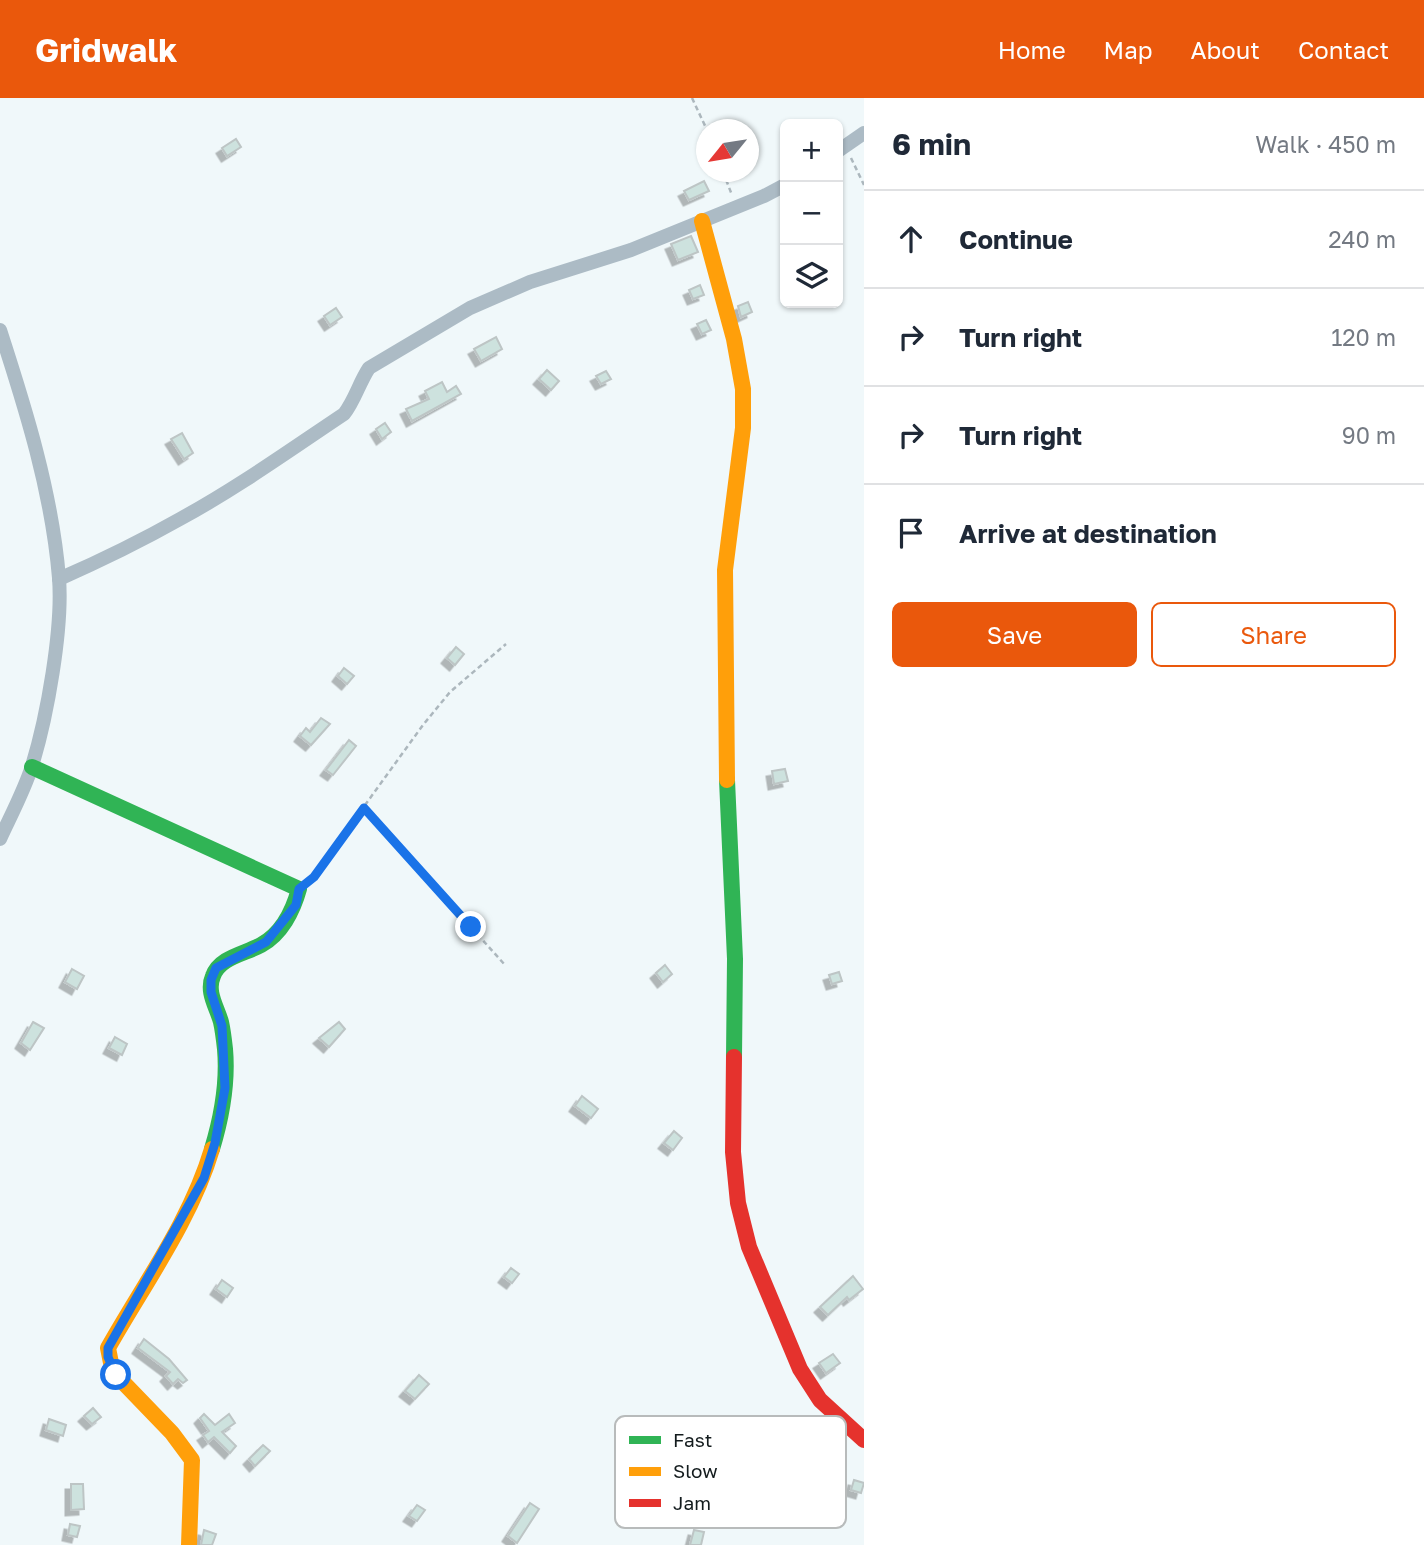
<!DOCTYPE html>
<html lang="en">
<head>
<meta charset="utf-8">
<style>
	:root { --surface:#fff; --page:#f6f6f7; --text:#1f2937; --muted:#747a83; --line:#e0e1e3; --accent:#ea580c }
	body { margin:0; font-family:"Golos Text",sans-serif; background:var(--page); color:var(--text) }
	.controls { position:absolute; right:21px; top:21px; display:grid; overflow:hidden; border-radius:10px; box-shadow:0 2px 5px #0004 }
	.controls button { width:63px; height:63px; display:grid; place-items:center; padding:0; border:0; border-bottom:2px solid var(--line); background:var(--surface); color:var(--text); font:35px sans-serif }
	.compass { position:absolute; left:696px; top:21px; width:63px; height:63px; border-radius:50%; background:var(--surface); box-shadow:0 2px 5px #0004; rotate:240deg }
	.stop { position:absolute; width:21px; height:21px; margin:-16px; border:5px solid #1a73e8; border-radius:50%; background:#fff }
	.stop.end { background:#1a73e8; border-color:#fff; box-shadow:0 2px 7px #0008 }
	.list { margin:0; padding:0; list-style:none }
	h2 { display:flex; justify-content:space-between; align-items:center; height:91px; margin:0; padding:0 28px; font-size:30px }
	h2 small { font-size:23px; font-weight:400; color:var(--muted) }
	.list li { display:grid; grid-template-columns:46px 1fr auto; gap:21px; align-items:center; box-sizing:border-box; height:98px; padding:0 28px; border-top:2px solid var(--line) }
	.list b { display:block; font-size:26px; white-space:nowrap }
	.list em { font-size:23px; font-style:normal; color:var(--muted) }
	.actions { display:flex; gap:14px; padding:21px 28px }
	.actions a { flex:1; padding:16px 0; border:2px solid var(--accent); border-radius:10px; text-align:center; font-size:24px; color:var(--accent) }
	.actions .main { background:var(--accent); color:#fff }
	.icon { flex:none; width:38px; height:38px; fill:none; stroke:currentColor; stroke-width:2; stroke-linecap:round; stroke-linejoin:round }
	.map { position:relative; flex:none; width:864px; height:1447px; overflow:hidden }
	header { display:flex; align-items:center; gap:42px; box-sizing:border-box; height:98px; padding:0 35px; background:var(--accent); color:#fff }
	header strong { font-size:33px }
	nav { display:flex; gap:38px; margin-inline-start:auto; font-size:24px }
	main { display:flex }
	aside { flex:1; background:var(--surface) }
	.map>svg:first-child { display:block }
</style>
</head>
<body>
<header>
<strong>Gridwalk</strong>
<nav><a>Home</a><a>Map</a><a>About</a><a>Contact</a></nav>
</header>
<main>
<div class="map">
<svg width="864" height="1447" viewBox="0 0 864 1447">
	<defs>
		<filter id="shadow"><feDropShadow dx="-5.5" dy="5.5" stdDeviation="0" flood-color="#0004"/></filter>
	</defs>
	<rect width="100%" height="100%" fill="#f0f8fa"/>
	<!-- building -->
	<g fill="#cde2de" stroke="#bdc5c5" stroke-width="2" filter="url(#shadow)">
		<polygon points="236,41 241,49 227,58 222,50"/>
		<polygon points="704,83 709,93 689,102 684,93"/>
		<polygon points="691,138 698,154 678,162 671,146"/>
		<polygon points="700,187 704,197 693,201 689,192"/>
		<polygon points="748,204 752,214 741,219 738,208"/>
		<polygon points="336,210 342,219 330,227 324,218"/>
		<polygon points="706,222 711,232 702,236 697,226"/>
		<polygon points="496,239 502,251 481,263 474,251"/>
		<polygon points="547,272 559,283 551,292 539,281"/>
		<polygon points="606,273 611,281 601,286 596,278"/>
		<polygon points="442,284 447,294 456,288 461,296 412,323 406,311 429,301 425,293"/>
		<polygon points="385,325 391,334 382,341 376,331"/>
		<polygon points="182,335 193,355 184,361 171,341"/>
		<polygon points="456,549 464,556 455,567 447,560"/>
		<polygon points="344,570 354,578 347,586 338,578"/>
		<polygon points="321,620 330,626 311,647 300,638 306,630 310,634"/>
		<polygon points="349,642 356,648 333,677 326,672"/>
		<polygon points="785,671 788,683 774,686 772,673"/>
		<polygon points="665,867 672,876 663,884 656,875"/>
		<polygon points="72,871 84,878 77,891 65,884"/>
		<polygon points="839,874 842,883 832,886 829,877"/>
		<polygon points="33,924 44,930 30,952 21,945"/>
		<polygon points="339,924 345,931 329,949 319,940"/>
		<polygon points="115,939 127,946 122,957 109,950"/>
		<polygon points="582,998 598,1011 591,1020 575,1008"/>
		<polygon points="674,1033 682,1040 673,1052 664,1045"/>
		<polygon points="511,1170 519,1176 512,1185 504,1179"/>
		<polygon points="853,1178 863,1191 849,1202 847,1199 828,1217 820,1209"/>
		<polygon points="222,1182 233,1190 227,1199 216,1191"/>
		<polygon points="144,1241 169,1261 187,1282 183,1285 178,1281 173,1286 166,1278 170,1274 138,1250"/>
		<polygon points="833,1256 840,1265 826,1275 819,1265"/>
		<polygon points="419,1277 429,1286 415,1301 405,1293"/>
		<polygon points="93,1310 101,1319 92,1326 84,1318"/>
		<polygon points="204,1316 215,1327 229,1316 235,1325 222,1334 236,1348 230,1355 214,1339 208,1344 203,1337 209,1333 200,1320"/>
		<polygon points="49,1321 66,1327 63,1338 46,1332"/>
		<polygon points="263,1347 270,1353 255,1368 249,1361"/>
		<polygon points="854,1382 864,1385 861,1395 851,1392"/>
		<polygon points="71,1386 83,1386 84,1411 71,1412"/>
		<polygon points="530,1405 539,1411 517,1445 508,1438"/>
		<polygon points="417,1407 425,1412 417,1423 409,1418"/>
		<polygon points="70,1426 80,1428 77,1439 68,1437"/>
		<polygon points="204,1432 216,1436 212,1447 201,1447"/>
		<polygon points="694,1432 704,1434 701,1447 690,1447"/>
	</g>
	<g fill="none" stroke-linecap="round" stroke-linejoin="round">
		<!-- path -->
		<g stroke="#acb7bd" stroke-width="2.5" stroke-dasharray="5 3.5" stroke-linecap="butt">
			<polyline points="692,0 707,32"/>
			<polyline points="851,60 864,87"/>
			<polyline points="723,74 732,97"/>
			<polyline points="364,710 505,867"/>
			<polyline points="310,783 423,627 450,594 506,546"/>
		</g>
		<!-- street -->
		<g stroke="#acbbc5" stroke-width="14">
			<polyline points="838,53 864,35"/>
			<path d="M0 232C26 312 52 395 59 480 63 531 47 619 32 668 24 693 11 717 0 741"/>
			<path d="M59 481C100 463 141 443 180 421 237 390 290 352 344 316 355 302 359 285 369 270L470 210 530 184 631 152 764 98 785 87"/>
		</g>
		<!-- fast -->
		<g stroke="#30b455" stroke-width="16">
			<path d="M32 669 299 791C293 813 281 836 261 847 245 856 220 859 213 878 206 894 217 909 221 924 223 933 224 942 225 951 228 985 222 1018 212 1051"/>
			<polyline points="727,682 735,861 734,959"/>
		</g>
		<!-- slow -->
		<g stroke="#ff9f0a" stroke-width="16">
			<polyline points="702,123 734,241 743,291 743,330 725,472 727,682"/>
			<path d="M189 1447 192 1362 172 1335 118 1279 111 1265 108 1250C144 1186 191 1122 212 1051"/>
		</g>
		<!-- jam -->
		<polyline stroke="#e5322d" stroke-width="16" points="734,959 733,1054 738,1105 749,1149 800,1271 820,1302 864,1342"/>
	</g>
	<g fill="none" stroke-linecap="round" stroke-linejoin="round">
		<!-- route -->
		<polyline stroke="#1a73e8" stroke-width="9" points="116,1277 108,1259 108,1250 204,1080 215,1045 225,990 222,928 211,894 211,882 216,870 266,844 296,807 299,791 314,779 364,710 471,829"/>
	</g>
	<!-- legend -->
	<rect x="615" y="1318" width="231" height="112" rx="10" fill="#fff" stroke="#b8bbbb" stroke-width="2"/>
	<rect x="629" y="1338" width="32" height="8" fill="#30b455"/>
	<rect x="629" y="1369" width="32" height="9" fill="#ff9f0a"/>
	<rect x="629" y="1401" width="32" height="8" fill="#e5322d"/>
	<g font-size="19" fill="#131b1d">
		<text x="673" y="1349">Fast</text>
		<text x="673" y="1380">Slow</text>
		<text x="673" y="1412">Jam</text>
	</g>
</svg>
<div class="controls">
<button>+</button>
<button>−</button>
<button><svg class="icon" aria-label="layers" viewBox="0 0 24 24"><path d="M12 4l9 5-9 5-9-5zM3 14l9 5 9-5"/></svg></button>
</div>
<svg class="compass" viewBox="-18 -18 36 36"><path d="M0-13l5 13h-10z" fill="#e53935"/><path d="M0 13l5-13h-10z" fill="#747a83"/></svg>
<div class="stop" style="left:116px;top:1277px"></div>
<div class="stop end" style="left:471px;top:829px"></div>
</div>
<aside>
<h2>6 min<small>Walk · 450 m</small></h2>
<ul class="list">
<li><svg class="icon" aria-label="ahead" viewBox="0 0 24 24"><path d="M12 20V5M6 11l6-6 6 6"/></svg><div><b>Continue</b></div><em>240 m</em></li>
<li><svg class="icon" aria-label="right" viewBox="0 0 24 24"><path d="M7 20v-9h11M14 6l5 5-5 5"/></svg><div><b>Turn right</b></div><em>120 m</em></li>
<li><svg class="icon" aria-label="right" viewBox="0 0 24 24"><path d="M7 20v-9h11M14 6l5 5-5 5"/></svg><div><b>Turn right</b></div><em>90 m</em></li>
<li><svg class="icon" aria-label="arrive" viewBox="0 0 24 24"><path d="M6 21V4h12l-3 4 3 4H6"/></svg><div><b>Arrive at destination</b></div></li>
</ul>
<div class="actions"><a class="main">Save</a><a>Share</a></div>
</aside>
</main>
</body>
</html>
